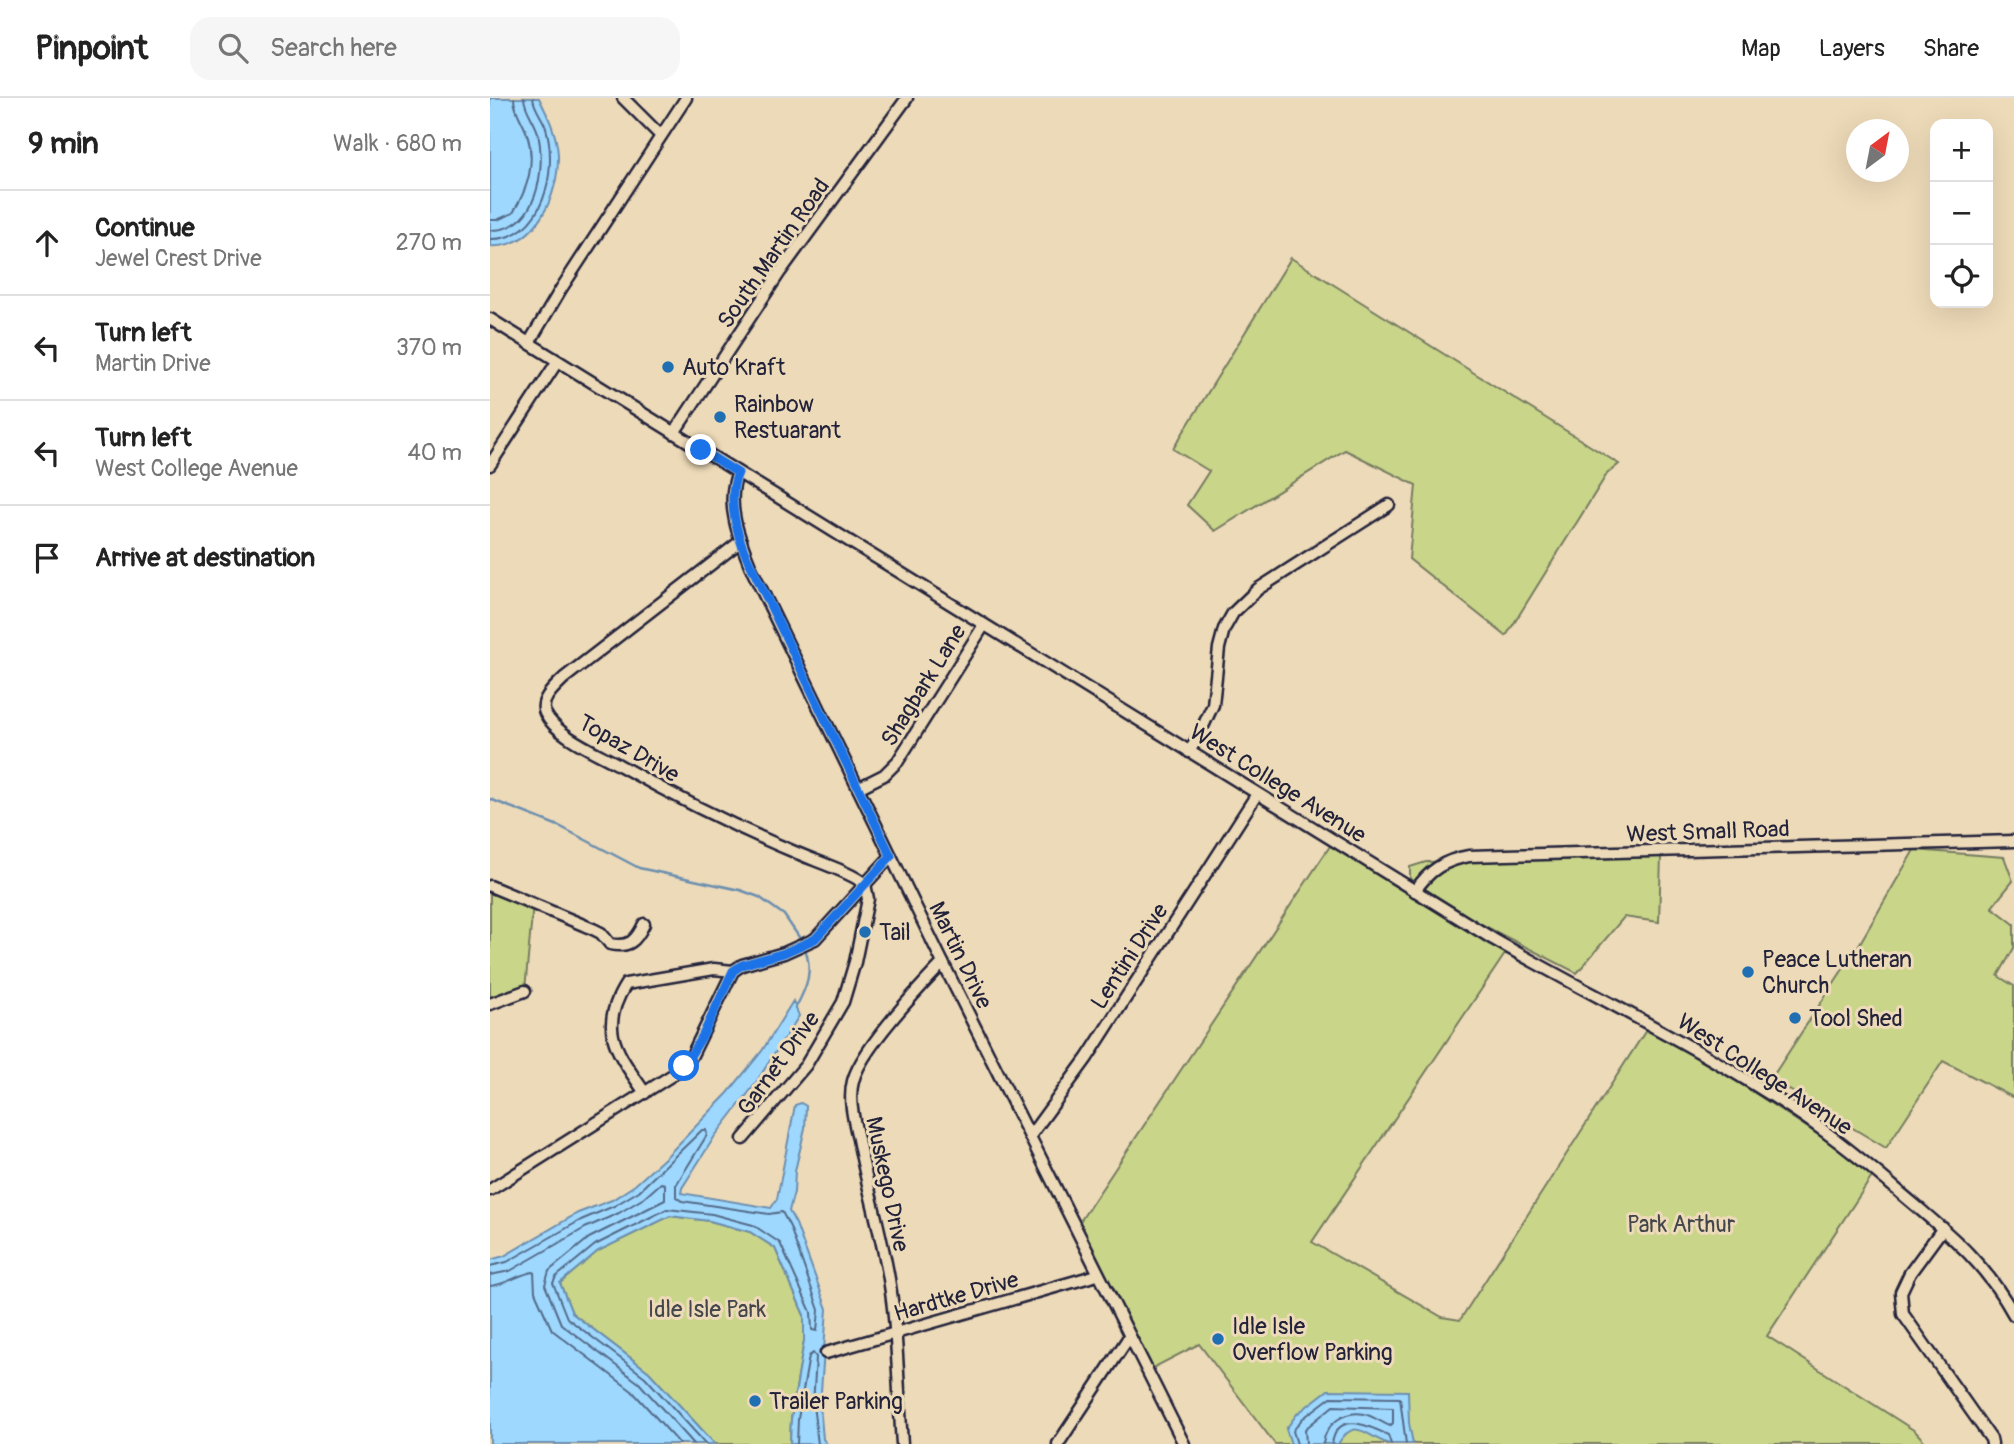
<!DOCTYPE html>
<html lang="en">
<head>
<meta charset="utf-8">
<style>
	:root { --surface:#fff; --page:#f6f6f6; --text:#222; --muted:#767676; --line:#e0e0e0 }
	body { margin:0; font-family:Pangolin,sans-serif; background:var(--page); color:var(--text) }
	.controls { position:absolute; right:21px; top:21px; display:grid; overflow:hidden; border-radius:14px; box-shadow:0 7px 28px #0002 }
	.controls button { width:63px; height:63px; display:grid; place-items:center; padding:0; border:0; border-bottom:2px solid var(--line); background:var(--surface); color:var(--text); font:35px sans-serif }
	.compass { position:absolute; left:1356px; top:21px; width:63px; height:63px; border-radius:50%; background:var(--surface); box-shadow:0 7px 28px #0002; rotate:32deg }
	.stop { position:absolute; width:21px; height:21px; margin:-16px; border:5px solid #1a73e8; border-radius:50%; background:#fff }
	.stop.end { background:#1a73e8; border-color:#fff; box-shadow:0 2px 7px #0008 }
	.list { margin:0; padding:0; list-style:none }
	h2 { display:flex; justify-content:space-between; align-items:center; height:91px; margin:0; padding:0 28px; font-size:30px }
	h2 small { font-size:23px; font-weight:400; color:var(--muted) }
	.list li { display:grid; grid-template-columns:46px 1fr auto; gap:21px; align-items:center; box-sizing:border-box; height:105px; padding:0 28px; border-top:2px solid var(--line) }
	.list b { display:block; font-size:26px; white-space:nowrap }
	.list p { margin:0; font-size:23px; white-space:nowrap; color:var(--muted) }
	.list em { font-size:23px; font-style:normal; color:var(--muted) }
	.icon { flex:none; width:38px; height:38px; fill:none; stroke:currentColor; stroke-width:2; stroke-linecap:round; stroke-linejoin:round }
	.map { position:relative; flex:none; width:1524px; height:1346px; overflow:hidden }
	header { display:flex; align-items:center; gap:42px; box-sizing:border-box; height:98px; padding:0 35px; background:var(--surface); border-bottom:2px solid var(--line) }
	header strong { font-size:33px }
	nav { display:flex; gap:38px; margin-inline-start:auto; font-size:24px }
	.search { width:490px; height:63px; background:var(--page); display:flex; align-items:center; gap:18px; box-sizing:border-box; padding:0 24px; border-radius:21px; color:var(--muted); font-size:26px }
	main { display:flex }
	aside { flex:1; background:var(--surface) }
	.map>svg:first-child { display:block }
</style>
</head>
<body>
<header>
<strong>Pinpoint</strong>
<div class="search"><svg class="icon" aria-label="search" viewBox="0 0 24 24"><circle cx="10" cy="10" r="6"/><path d="M15 15l6 6"/></svg>Search here</div>
<nav><a>Map</a><a>Layers</a><a>Share</a></nav>
</header>
<main>
<aside>
<h2>9 min<small>Walk · 680 m</small></h2>
<ul class="list">
<li><svg class="icon" aria-label="ahead" viewBox="0 0 24 24"><path d="M12 20V5M6 11l6-6 6 6"/></svg><div><b>Continue</b><p>Jewel Crest Drive</p></div><em>270 m</em></li>
<li><svg class="icon" aria-label="left" viewBox="0 0 24 24"><path d="M17 20v-9H6M10 6l-5 5 5 5"/></svg><div><b>Turn left</b><p>Martin Drive</p></div><em>370 m</em></li>
<li><svg class="icon" aria-label="left" viewBox="0 0 24 24"><path d="M17 20v-9H6M10 6l-5 5 5 5"/></svg><div><b>Turn left</b><p>West College Avenue</p></div><em>40 m</em></li>
<li><svg class="icon" aria-label="arrive" viewBox="0 0 24 24"><path d="M6 21V4h12l-3 4 3 4H6"/></svg><div><b>Arrive at destination</b></div></li>
</ul>
</aside>
<div class="map">
<svg width="1524" height="1346" viewBox="0 0 1524 1346">
	<rect width="100%" height="100%" fill="#eddab8"/>
	<filter id="ink" filterUnits="userSpaceOnUse"><feTurbulence type="fractalNoise" baseFrequency=".0143" numOctaves="2"/><feDisplacementMap in="SourceGraphic" scale="14" xChannelSelector="R" yChannelSelector="G"/><feConvolveMatrix kernelMatrix="1 2 1 2 8 2 1 2 1" color-interpolation-filters="sRGB"/></filter>
	<g filter="url(#ink)">
		<!-- green -->
		<g fill="#c9d588" stroke="#767c62" stroke-width="2">
			<polygon points="801,160 1129,366 1117,376 1016,538 919,461 926,387 855,352 725,433 697,407 719,373 683,351"/>
			<polygon points="844,742 1019,850 822,1144 952,1219 970,1222 1160,926 1385,1074 1277,1238 1425,1333 1437,1346 785,1346 709,1246 657,1273 585,1131"/>
			<polygon points="1424,752 1514,759 1523,783 1502,809 1524,826 1524,850 1508,878 1524,888 1524,1000 1453,963 1396,1050 1281,981 1370,845"/>
			<polygon points="1171,758 1169,824 1134,819 1087,875 989,825 920,781 920,769 936,764"/>
			<polygon points="0,793 43,806 35,892 0,900"/>
			<polygon points="180,1118 220,1123 260,1134 285,1150 314,1217 314,1243 301,1321 300,1346 225,1346 159,1274 82,1215 70,1185 108,1153"/>
		</g>
		<!-- water -->
		<g fill="#9ed8fe" stroke="#6c8fb0" stroke-width="2">
			<path d="M0 0H49C58 18 67 36 68 57 69 97 46 151 0 148Z"/>
			<polygon points="303,903 309,918 263,989 225,1038 192,1090 191,1095 281,1110 287,1101 305,1007 311,1005 316,1008 315,1030 305,1073 304,1094 299,1113 306,1126 337,1211 330,1307 333,1341 337,1346 300,1346 301,1321 314,1243 314,1217 285,1150 260,1134 220,1123 180,1118 108,1153 70,1185 82,1215 159,1274 225,1346 0,1346 0,1162 14,1158 88,1115 122,1102 145,1087 177,1058 238,995 272,953"/>
			<path d="M838 1292 918 1293 919 1325 923 1346C916 1346 907 1346 900 1346 878 1341 866 1316 848 1346H801L796 1331 807 1316Z"/>
		</g>
		<g fill="none" stroke-linecap="round" stroke-linejoin="round">
			<!-- shore -->
			<g stroke="#546b89" stroke-width="2">
				<path d="M0 122H7L23 115C38 90 46 65 37 36 33 23 24 14 24 0"/>
				<path d="M0 132C48 133 56 71 48 35 45 23 35 13 34 0"/>
				<path d="M0 141C54 142 68 72 56 30 53 20 44 11 43 0"/>
				<polyline points="0,1168 17,1164 91,1122 124,1108 149,1093 212,1032 216,1032 217,1037 186,1087 186,1099 192,1103 279,1116 292,1114 300,1129 329,1212 327,1233 322,1232 321,1214 290,1145 263,1127 222,1116 177,1111 105,1147 66,1179 63,1185 77,1220 155,1279 216,1346"/>
				<polyline points="0,1177 20,1173 95,1130 129,1115 154,1100 171,1085 175,1086 175,1102 99,1140 59,1173 55,1187 71,1226 149,1285 204,1346"/>
				<path d="M0 1188C17 1187 30 1175 44 1174L45 1194 62 1232 142 1293 190 1346"/>
				<polyline points="307,1346 308,1321 319,1258 323,1255 326,1259 323,1307 328,1346"/>
				<polyline points="807,1346 803,1333 812,1321 841,1299 910,1300 916,1346"/>
				<path d="M816 1346 815 1331 843 1308 903 1310V1325L900 1328C892 1325 883 1318 874 1316 855 1312 835 1326 833 1346"/>
				<path d="M842 1346C847 1312 879 1328 898 1337L901 1346"/>
			</g>
			<!-- stream -->
			<g stroke="#6c8fb0" stroke-width="2.5">
				<polyline points="0,701 71,729 149,770 250,792 269,799 294,817 311,842"/>
				<path d="M305 911C317 889 324 873 314 848"/>
			</g>
			<!-- minor casing -->
			<g stroke="#22223b" stroke-width="15">
				<g id="minor">
					<polyline points="133,0 170,37"/>
					<path d="M0 221 1003 841C1106 900 1214 951 1313 1018 1348 1042 1381 1069 1413 1097 1459 1136 1494 1163 1524 1217"/>
					<polyline points="39,245 71,191 196,0"/>
					<polyline points="184,335 290,174 417,0"/>
					<polyline points="0,367 67,264"/>
					<path d="M248 375C234 405 250 443 262 472L453 865 694 1346"/>
					<path d="M251 443 74 580C65 589 49 602 55 615 66 638 108 655 129 667 187 700 245 729 307 755 325 763 361 774 375 786L378 801 365 864 353 904 316 967 253 1041"/>
					<polyline points="699,654 708,639 723,607 729,550 734,531 743,515 768,491 899,407"/>
					<polyline points="368,690 394,677 408,663 494,527"/>
					<path d="M0 788 103 831 111 835 120 846C139 850 146 843 154 826"/>
					<path d="M925 793C939 772 955 762 979 758L1524 743"/>
					<polyline points="0,906 35,893"/>
					<path d="M155 995C129 956 106 933 136 886L224 871 243 873"/>
					<polyline points="540,1038 597,960 767,696"/>
					<polyline points="0,1092 184,976 201,959 243,873 252,867 294,855 325,841 401,758"/>
					<polyline points="1453,1130 1420,1175 1411,1194 1413,1216 1501,1341 1502,1346"/>
					<polyline points="336,1255 607,1177"/>
					<path d="M412 1346C408 1291 408 1235 399 1181 391 1134 377 1088 368 1041 364 1022 358 1002 363 983 371 951 429 890 453 865"/>
					<polyline points="568,1346 639,1239"/>
				</g>
			</g>
			<!-- minor -->
			<use href="#minor" stroke="#eddab8" stroke-width="10"/>
		</g>
	</g>
	<g fill="none" stroke-linecap="round" stroke-linejoin="round" filter="url(#ink)">
		<!-- route -->
		<path stroke="#1a73e8" stroke-width="9" d="M194 968 213 937 243 873 252 867 294 855 325 841 401 758 254 453C245 429 237 399 248 375L211 352"/>
	</g>
	<!-- markers -->
	<g fill="#1f6fb2" stroke="#eddab8" stroke-width="2.5">
		<circle cx="178" cy="269" r="7"/>
		<circle cx="230" cy="319" r="7"/>
		<circle cx="375" cy="834" r="7"/>
		<circle cx="1258" cy="874" r="7"/>
		<circle cx="1305" cy="920" r="7"/>
		<circle cx="728" cy="1241" r="7"/>
		<circle cx="265" cy="1303" r="7"/>
	</g>
	<g text-anchor="middle" stroke-width="6" stroke-linejoin="round" paint-order="stroke">
		<!-- street labels -->
		<g font-size="23" fill="#22223b" stroke="#eddab8">
			<text transform="translate(283 155) rotate(-55)" y="8">South Martin Road</text>
			<text transform="translate(433 587) rotate(-58)" y="8">Shagbark Lane</text>
			<text transform="translate(139 650) rotate(30)" y="8">Topaz Drive</text>
			<text transform="translate(788 685) rotate(32)" y="8">West College Avenue</text>
			<text transform="translate(1218 733) rotate(-2)" y="8">West Small Road</text>
			<text transform="translate(471 857) rotate(64)" y="8">Martin Drive</text>
			<text transform="translate(639 858) rotate(-57)" y="8">Lentini Drive</text>
			<text transform="translate(288 965) rotate(-54)" y="8">Garnet Drive</text>
			<text transform="translate(1275 976) rotate(33)" y="8">West College Avenue</text>
			<text transform="translate(398 1086) rotate(78)" y="8">Muskego Drive</text>
			<text transform="translate(466 1198) rotate(-16)" y="8">Hardtke Drive</text>
		</g>
		<!-- poi labels -->
		<g font-size="23" fill="#22223b" stroke="#eddab8" text-anchor="start">
			<text x="192" y="277">Auto Kraft</text>
			<text x="244" y="314">Rainbow<tspan x="244" dy="26">Restuarant</tspan></text>
			<text x="389" y="842">Tail</text>
			<text x="1272" y="869">Peace Lutheran<tspan x="1272" dy="26">Church</tspan></text>
			<text x="1319" y="928">Tool Shed</text>
			<text x="742" y="1236">Idle Isle<tspan x="742" dy="26">Overflow Parking</tspan></text>
			<text x="279" y="1311">Trailer Parking</text>
		</g>
		<!-- park labels -->
		<g font-size="23" fill="#43464a" stroke="#eddab8">
			<text x="1191" y="1134">Park Arthur</text>
			<text x="217" y="1219">Idle Isle Park</text>
		</g>
	</g>
</svg>
<div class="controls">
<button>+</button>
<button>−</button>
<button><svg class="icon" aria-label="locate" viewBox="0 0 24 24"><circle cx="12" cy="12" r="6"/><path d="M12 2v4M12 18v4M2 12h4M18 12h4"/></svg></button>
</div>
<svg class="compass" viewBox="-18 -18 36 36"><path d="M0-13l5 13h-10z" fill="#e53935"/><path d="M0 13l5-13h-10z" fill="#767676"/></svg>
<div class="stop" style="left:194px;top:968px"></div>
<div class="stop end" style="left:211px;top:352px"></div>
</div>
</main>
</body>
</html>
